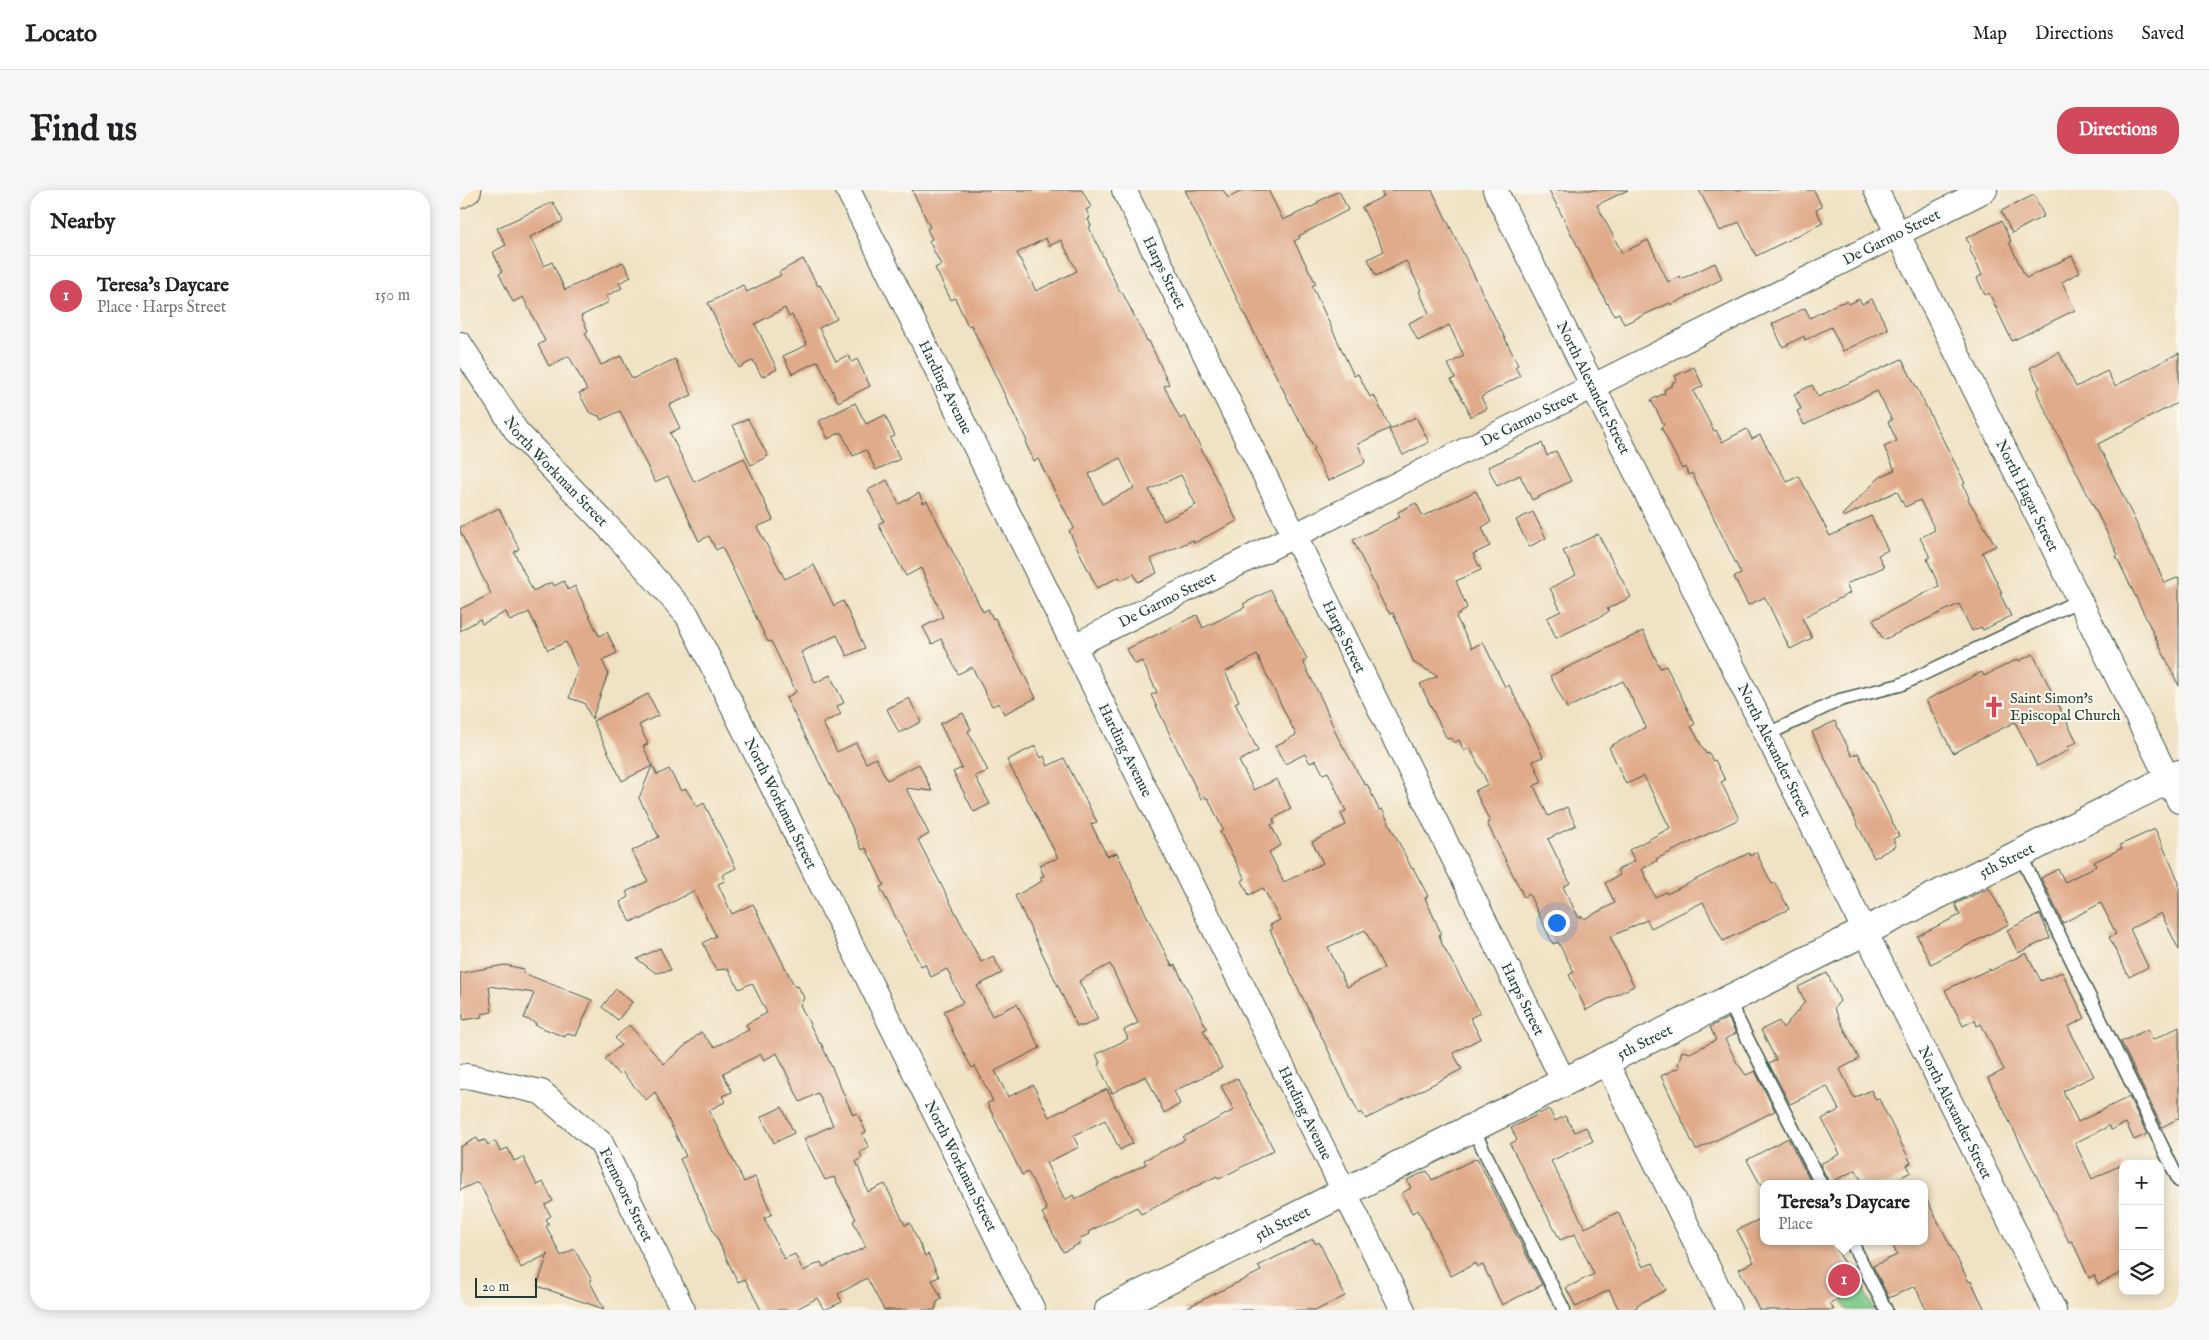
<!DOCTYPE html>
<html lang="en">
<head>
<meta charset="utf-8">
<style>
	:root { --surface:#fff; --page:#f6f6f6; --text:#202124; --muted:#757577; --line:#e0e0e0; --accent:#d1495b }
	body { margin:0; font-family:"IM FELL English",serif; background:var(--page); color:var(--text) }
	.controls { position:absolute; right:15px; bottom:15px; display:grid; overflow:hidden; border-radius:10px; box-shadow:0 2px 12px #0003 }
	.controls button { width:45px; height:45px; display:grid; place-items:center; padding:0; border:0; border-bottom:1px solid var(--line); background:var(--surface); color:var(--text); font:25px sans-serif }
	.scale { position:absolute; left:15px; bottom:12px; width:62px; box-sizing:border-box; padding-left:5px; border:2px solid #1f3d34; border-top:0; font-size:14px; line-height:18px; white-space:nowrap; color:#1f3d34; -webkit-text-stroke:4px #fbf7ec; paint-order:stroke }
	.you { position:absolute; left:1096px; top:732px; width:18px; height:18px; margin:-12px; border:4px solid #fff; border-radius:50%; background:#1a73e8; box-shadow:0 0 0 8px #1a73e833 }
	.badge { display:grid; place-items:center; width:32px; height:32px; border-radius:50%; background:var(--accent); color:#fff; font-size:16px; font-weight:700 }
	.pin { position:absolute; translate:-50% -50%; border:2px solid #fff; box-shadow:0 1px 5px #0006 }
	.popup { position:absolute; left:1300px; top:990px; width:168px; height:65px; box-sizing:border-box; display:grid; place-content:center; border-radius:10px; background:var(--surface); filter:drop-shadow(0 1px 4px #0005); font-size:16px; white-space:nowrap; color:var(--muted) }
	.popup b { font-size:19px; color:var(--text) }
	.popup::after { content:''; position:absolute; left:50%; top:100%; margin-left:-10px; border:10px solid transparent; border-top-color:var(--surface) }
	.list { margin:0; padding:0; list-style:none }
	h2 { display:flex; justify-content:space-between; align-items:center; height:65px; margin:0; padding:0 20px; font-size:21px }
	h2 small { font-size:16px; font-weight:400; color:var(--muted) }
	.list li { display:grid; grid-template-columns:32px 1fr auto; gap:15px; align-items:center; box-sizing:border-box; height:80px; padding:0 20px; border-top:1px solid var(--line) }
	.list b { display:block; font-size:19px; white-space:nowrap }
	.list p { margin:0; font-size:16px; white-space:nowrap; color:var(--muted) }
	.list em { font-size:16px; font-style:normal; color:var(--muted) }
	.icon { flex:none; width:28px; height:28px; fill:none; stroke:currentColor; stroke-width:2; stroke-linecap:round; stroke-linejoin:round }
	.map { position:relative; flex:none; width:1719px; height:1120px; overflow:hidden; border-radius:20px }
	header { display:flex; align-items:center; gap:30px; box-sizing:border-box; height:70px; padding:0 25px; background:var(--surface); border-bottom:1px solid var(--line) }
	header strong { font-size:24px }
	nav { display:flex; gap:28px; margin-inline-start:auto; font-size:18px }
	.intro { display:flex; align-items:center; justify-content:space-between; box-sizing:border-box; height:120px; padding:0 30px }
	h1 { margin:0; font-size:35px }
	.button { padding:12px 22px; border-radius:20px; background:var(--accent); color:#fff; font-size:18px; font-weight:700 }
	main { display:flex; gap:30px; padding:0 30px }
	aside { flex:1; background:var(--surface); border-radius:20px; box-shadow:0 2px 12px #0003 }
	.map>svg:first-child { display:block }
</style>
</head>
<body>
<header>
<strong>Locato</strong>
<nav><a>Map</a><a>Directions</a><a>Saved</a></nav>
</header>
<div class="intro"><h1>Find us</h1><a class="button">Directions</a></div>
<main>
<aside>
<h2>Nearby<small></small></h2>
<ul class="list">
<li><span class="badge">1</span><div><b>Teresa's Daycare</b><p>Place · Harps Street</p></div><em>150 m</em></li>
</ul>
</aside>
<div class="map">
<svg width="1719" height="1120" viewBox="0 0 1719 1120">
	<rect width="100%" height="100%" fill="#fbf7ec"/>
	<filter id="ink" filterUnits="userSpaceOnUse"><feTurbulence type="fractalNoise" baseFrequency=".02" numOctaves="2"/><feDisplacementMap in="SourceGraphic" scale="10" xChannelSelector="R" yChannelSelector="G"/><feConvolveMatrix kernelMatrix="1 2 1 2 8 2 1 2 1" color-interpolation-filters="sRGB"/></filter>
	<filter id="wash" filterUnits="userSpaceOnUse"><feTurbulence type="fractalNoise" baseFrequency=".0096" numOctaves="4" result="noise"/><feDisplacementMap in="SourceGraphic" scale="20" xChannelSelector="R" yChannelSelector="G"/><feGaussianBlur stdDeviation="1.12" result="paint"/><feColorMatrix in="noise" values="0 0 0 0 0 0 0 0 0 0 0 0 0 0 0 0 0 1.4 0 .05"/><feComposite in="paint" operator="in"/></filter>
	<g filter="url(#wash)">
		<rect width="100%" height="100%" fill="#f0e2c4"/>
		<!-- green -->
		<polygon fill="#7fcc8b" stroke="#4f8460" points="1404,1100 1414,1120 1387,1120 1382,1111"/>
		<g id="blocks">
			<!-- building -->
			<g fill="#e0ab8b" fill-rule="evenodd">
				<path d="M452 0H622L631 17 626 20 630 28 628 29 631 36 629 37 660 102H662L687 151H689L709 194 704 196 720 229 725 226 777 331 734 353 733 350 691 369 697 383 678 392 674 384 661 390 659 387 637 398 609 341 614 338 578 269 574 271 565 252 567 251 511 135 508 136 495 108 491 110 475 78 481 75 469 51 472 49 467 39 470 37ZM586 48 589 56 601 50 617 81 576 101 557 63ZM660 268 674 298 642 314 629 284ZM721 285 736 315 704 331 689 300Z"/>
				<polygon points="725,0 763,0 768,8 784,0 808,0 823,30 858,14 857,12 879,1 888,20 839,46 840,48 834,51 856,94 852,96 894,186 898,184 910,207 914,205 930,238 898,254 905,272 902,275 868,291 853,260 855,259 839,229 838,229 779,113"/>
				<polygon points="920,0 972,0 1058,175 1055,177 1060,186 1021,207 1027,219 1010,227 1007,217 991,190 995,188 988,174 1004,166 989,135 958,151 949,133 969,123 959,101 961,100 946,71 916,86 908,69 924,61 902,17 924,6"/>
				<polygon points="1089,0 1168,0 1137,15 1162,63 1188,50 1208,92 1220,86 1221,89 1255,73 1262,89 1211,115 1210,113 1164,134 1159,123 1154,125 1148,113 1147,114"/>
				<polygon points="1239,0 1354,0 1362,17 1356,20 1363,33 1296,66 1279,32 1260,41"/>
				<polygon points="1574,5 1584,26 1552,43 1541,21"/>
				<polygon points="93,12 103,31 70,47 84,76 92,72 105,100 163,72 171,87 159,93 162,98 146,106 149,112 121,126 128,141 125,143 141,175 161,166 172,189 215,169 232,205 209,215 220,238 210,243 234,292 284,268 313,330 297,337 325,389 354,375 374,416 383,411 405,458 387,466 377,445 341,462 355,493 370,485 384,513 377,516 381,524 363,533 377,562 396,553 406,573 416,568 427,590 459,574 472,601 446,598 469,644 458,650 521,772 533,766 542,783 517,796 532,826 557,814 580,858 535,881 548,907 573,895 589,927 647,899 673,953 660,960 645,930 613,946 619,957 586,973 605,1010 613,1005 615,1009 686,974 684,970 725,950 723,947 774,920 761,896 777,888 814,960 759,989 757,986 681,1024 677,1017 628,1042 629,1044 619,1049 621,1053 603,1062 582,1023 587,1020 568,982 562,985 527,913 533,911 515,876 512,878 494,845 484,821 503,813 487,779 471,787 465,774 461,776 420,697 424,695 406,658 402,660 391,635 326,508 336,502 311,451 308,452 262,357 256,360 249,346 239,351 208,286 195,292 160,221 141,230 139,226 129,222 119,203 127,200 109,166 89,176 78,155 85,151 63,107 53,112 39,84 42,82 33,62 46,55 37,38"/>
				<polygon points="1541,31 1551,51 1549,52 1566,88 1612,66 1620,82 1602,92 1615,120 1552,151 1529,103 1525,105 1517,88 1522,85 1509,58 1511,57 1506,48"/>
				<polygon points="343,69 358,96 360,95 377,129 359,138 376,171 388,165 392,172 397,169 410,196 378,212 358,171 332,184 323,166 347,155 332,125 329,127 325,118 295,134 317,179 302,187 293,170 279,178 248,113 283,95 287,102 321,85 319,82"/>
				<polygon points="1399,109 1402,114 1412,109 1428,139 1383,161 1371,137 1345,150 1344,146 1323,157 1312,134 1345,118 1350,128 1377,114 1387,111 1389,114"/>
				<polygon points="1599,162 1616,197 1647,181 1655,196 1719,163 1719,212 1638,254 1705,393 1719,387 1719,496 1656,366 1658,365 1578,205 1577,200 1580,198 1570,178"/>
				<polygon points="1442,169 1505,293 1503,294 1509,308 1508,309 1536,356 1522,362 1542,403 1540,404 1551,426 1523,440 1521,437 1512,441 1499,414 1423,450 1413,430 1479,396 1467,369 1470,367 1460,348 1475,340 1460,310 1445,317 1437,301 1384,327 1382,325 1420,287 1435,280 1424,257 1437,251 1428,232 1432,230 1417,201 1344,235 1337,221 1341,219 1334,204 1352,195 1358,207"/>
				<polygon points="1234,177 1243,196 1233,201 1254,241 1256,240 1262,252 1287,239 1292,249 1300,245 1327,292 1339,286 1370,346 1411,326 1428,360 1418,365 1424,377 1386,394 1390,403 1342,428 1352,448 1330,459 1305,407 1288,415 1274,387 1281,384 1232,283 1229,285 1225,277 1222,279 1201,237 1204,235 1191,210 1205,203 1204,200 1213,195 1212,193 1217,190 1215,186"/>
				<polygon points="395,213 406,234 425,225 435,246 430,248 440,269 416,280 406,260 393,266 381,242 368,249 359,231"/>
				<polygon points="956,227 969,252 943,265 929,240"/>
				<polygon points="288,229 308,266 291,275 273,235"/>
				<polygon points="1082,253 1087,266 1096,261 1111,291 1072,310 1060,285 1037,296 1028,277"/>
				<polygon points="427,290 439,314 459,303 463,313 467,311 523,422 528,419 533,429 535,428 576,508 544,524 539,513 532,516 512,477 498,484 481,449 472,454 463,437 483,427 461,378 446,386 418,334 424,331 408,300"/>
				<polygon points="1016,301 1031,332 1022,337 1030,356 1013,364 1021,380 996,391 1007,418 996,427 1012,458 1023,452 1045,497 1049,495 1060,517 1083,567 1073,571 1082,592 1074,596 1088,626 1107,617 1116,635 1088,649 1110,693 1103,697 1119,728 1122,726 1124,729 1155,713 1145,693 1160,685 1157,680 1175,671 1169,660 1210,638 1184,586 1166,594 1149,557 1186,537 1163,491 1107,518 1090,486 1183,441 1200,478 1206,476 1235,534 1231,536 1246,564 1249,563 1253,571 1255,570 1265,590 1261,592 1279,629 1196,669 1197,671 1182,679 1195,707 1206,702 1207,704 1289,663 1290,666 1296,662 1312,694 1315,693 1329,719 1263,751 1243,712 1191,738 1187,730 1150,747 1174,796 1126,820 1109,785 1114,782 1098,752 1093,754 1069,704 1064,707 1027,633 1030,632 1015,601 1028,594 1011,560 1009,558 1004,561 999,550 994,553 991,548 987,549 960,494 978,486 954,473 933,423 930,424 923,413 893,350 940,327 938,322 956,313 963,326"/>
				<polygon points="39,318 59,359 54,362 73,401 92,392 94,396 104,391 108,400 115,396 139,446 147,442 157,463 142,470 148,483 132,529 124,513 109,508 118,479 106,452 88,460 69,422 50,431 46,422 22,434 20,429 0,441 0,419 31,404 0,341 0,337"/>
				<polygon points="1073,322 1086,348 1069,357 1056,330"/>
				<polygon points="1138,344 1171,407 1147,419 1149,421 1142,426 1096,448 1087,428 1101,421 1090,398 1116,385 1103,361"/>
				<path d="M811 400 847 469 843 472 863 512 877 546 905 595 907 594 919 620 922 619 952 679 953 678 968 706 965 708 981 743 979 744 982 754 1020 823 1010 828 1021 848 993 863 1002 879 906 929 902 922 899 924 810 740 812 739 810 735 820 730 803 698 789 705 782 691 785 689 760 642 763 640 748 608 746 609 745 606 741 609 691 505 697 502 682 471 675 474 667 459 737 425 743 438 785 417 783 414ZM797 465 836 545 815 556 825 574 845 564 850 573 856 570 863 584 868 582 886 621 881 623 886 635 852 652 863 673 824 692 809 662 821 655 811 635 815 634 813 629 831 619 817 589 794 600 779 571 798 561 775 513 779 511 765 482ZM905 740 924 778 887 797 868 757Z"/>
				<polygon points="1573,464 1617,552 1608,557 1609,560 1577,576 1555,532 1493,563 1466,510 1522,482 1524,486 1558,469 1559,471"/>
				<path d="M188 504 199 525 179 535 188 554 183 556 197 585 209 579 221 601 226 599 237 617 244 613 276 678 262 685 265 691 258 694 272 724 293 714 335 797 338 796 344 808 340 815 360 854 361 853 393 925 397 923 406 942 402 944 409 958 400 962 402 968 396 971 408 1002 425 994 445 1035 450 1033 465 1066 468 1064 479 1087 472 1090 482 1109 477 1112 475 1120H424L407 1088 378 1104 382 1112 364 1120 357 1108 335 1120H301L285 1089 278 1092 270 1076 220 969 226 966 195 902 186 910 162 882 159 885 145 869 161 855 155 848 169 835 204 874 241 842 254 857 289 840 286 834 307 823 292 793 279 799 268 779 256 780 243 753 256 746 233 701 180 730 179 728 171 732 160 712 169 707 166 702 188 691 172 661 199 647 179 608 192 576 162 591 133 531ZM317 863 340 912 358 903 373 935 344 949 365 990 374 987 396 1029 393 1031 406 1057 363 1077 361 1072 343 1081 335 1064 324 1069 304 1028 312 1024 295 987 284 992 249 920 265 912 262 906 272 902 263 883 301 864 304 870Z"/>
				<polygon points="449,508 461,532 439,543 427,519"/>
				<polygon points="503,523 511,539 508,541 528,581 515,586 530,614 514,622 493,582 502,578 480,534"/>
				<polygon points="1375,531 1392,566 1398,563 1439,646 1433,649 1436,656 1414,668 1352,542"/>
				<polygon points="575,556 581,568 584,566 588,576 604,568 637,632 631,634 647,666 657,663 693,739 712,776 715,775 747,839 743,840 762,878 714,901 720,914 704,923 686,886 652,903 638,874 640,873 636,864 668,849 664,840 678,833 650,774 619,791 638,829 624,836 617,836 555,706 582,691 580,687 584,686 579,675 598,668 547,570"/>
				<polygon points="1695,639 1719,692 1719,760 1701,723 1670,739 1688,777 1669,787 1649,747 1656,744 1641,713 1603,733 1581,688 1598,679 1605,692 1636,676 1634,672 1662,658 1660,655"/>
				<polygon points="1529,698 1549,734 1471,774 1457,746 1500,725 1495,714"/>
				<polygon points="1580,724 1590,748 1558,763 1547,740"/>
				<polygon points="200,758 211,780 196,783 177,769"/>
				<polygon points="1566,763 1581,791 1602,782 1625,828 1608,837 1634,886 1603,901 1618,932 1669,907 1687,944 1674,950 1666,933 1651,940 1649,936 1615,953 1632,989 1663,974 1663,1082 1638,1094 1634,1085 1629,1088 1612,1051 1609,1052 1528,888 1544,880 1521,834 1517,836 1515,830 1503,836 1485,800 1530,779 1530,781"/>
				<polygon points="45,775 64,779 63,783 132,810 116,846 107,843 105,847 75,835 76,833 64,828 74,803 29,796 32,822 21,824 22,827 3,830 3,825 0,826 0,783"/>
				<polygon points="1367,783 1380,811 1374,818 1399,869 1380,879 1394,908 1411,900 1416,910 1419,909 1451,973 1447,975 1451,982 1427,994 1403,994 1396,980 1369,993 1360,974 1380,964 1362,929 1379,920 1367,896 1330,914 1309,874 1316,870 1301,840 1319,831 1323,838 1345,812 1338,797"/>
				<polygon points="156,799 172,812 158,830 142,817"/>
				<polygon points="1268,828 1276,843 1265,849 1277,873 1286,885 1295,881 1315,921 1236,960 1201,886 1220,877 1218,874 1222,861 1230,863 1256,850 1250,837"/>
				<polygon points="1719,837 1719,928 1702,937 1661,852 1688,839 1693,850"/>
				<polygon points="322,917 334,943 314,953 301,927"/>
				<polygon points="1089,919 1095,931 1105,926 1115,942 1126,937 1133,951 1091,971 1125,1038 1158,1022 1183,1077 1193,1073 1206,1100 1177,1115 1177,1117 1171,1120 1159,1120 1149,1100 1116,1117 1106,1098 1134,1084 1115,1044 1100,1050 1050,954 1057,950 1051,938"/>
				<polygon points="17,948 19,952 25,950 28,955 35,951 40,961 48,958 54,971 63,967 77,995 83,992 93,1011 85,1015 91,1026 86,1029 89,1034 86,1036 101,1066 114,1059 132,1090 130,1092 144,1119 77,1096 88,1064 61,1078 21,996 17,992 0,1000 0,957"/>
				<polygon points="1328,948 1352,994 1300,994 1287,970"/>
				<polygon points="1017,968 1082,1095 1042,1115 1023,1075 1018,1077 1016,1073 991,1086 958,1020 952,1023 942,1003 951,998 947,990 967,981 972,990"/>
				<polygon points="1464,1004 1509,1092 1511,1091 1525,1120 1466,1120 1455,1096 1429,1108 1413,1076 1437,1065 1431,1051 1464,1051"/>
				<polygon points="1304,1027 1304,1051 1373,1051 1390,1085 1395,1083 1402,1097 1370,1113 1374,1120 1299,1120 1279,1079 1294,1072 1277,1040"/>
				<polygon points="853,1049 856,1054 859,1052 885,1106 857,1120 722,1120 801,1081 798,1076"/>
			</g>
		</g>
	</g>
	<g filter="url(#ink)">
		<use href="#blocks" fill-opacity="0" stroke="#3e564a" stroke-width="1"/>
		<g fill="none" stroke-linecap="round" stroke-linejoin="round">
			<!-- service casing -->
			<g stroke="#3e564a" stroke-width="15">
				<g id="service">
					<polyline points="1308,544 1380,510 1440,495 1620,410"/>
					<polyline points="1560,664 1719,991"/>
					<polyline points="1268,810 1361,994"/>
					<polyline points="1012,937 1104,1120"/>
					<polyline points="1391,1051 1426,1120"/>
				</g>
			</g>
			<!-- minor casing -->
			<g stroke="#3e564a" stroke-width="26">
				<g id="minor">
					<path id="s1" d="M388 0 943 1120"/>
					<path id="s2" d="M664 0 1104 892"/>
					<path id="s3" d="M1035 0 1594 1120"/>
					<path id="s4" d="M1416 0 1719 611"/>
					<path id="s5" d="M0 154 57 242 157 346 227 425 573 1120"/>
					<path id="s6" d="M614 456 1525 0"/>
					<polyline points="1146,872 1269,1120"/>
					<path id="s7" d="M0 887 7 886 81 902 141 953 223 1120"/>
				</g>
			</g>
			<!-- tertiary casing -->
			<g stroke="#3e564a" stroke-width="30">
				<g id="tertiary">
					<path id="s8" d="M649 1120 1719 584"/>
				</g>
			</g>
			<!-- secondary casing -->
			<g stroke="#3e564a" stroke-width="30">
				<polyline id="secondary" points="0,4 7,0"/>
			</g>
			<!-- service -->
			<use href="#service" stroke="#fff" stroke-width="12"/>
			<!-- minor -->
			<use href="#minor" stroke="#fff" stroke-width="24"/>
			<!-- tertiary -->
			<use href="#tertiary" stroke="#fff" stroke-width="28"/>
			<!-- secondary -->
			<use href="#secondary" stroke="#fae7c3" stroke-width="28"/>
		</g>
	</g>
	<!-- icons -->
	<defs>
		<g id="church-bare" transform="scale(1.725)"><path d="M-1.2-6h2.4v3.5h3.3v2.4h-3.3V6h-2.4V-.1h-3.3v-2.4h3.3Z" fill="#d1495b" stroke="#fbf7ec" stroke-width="2.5" paint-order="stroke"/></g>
	</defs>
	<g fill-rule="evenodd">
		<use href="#church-bare" x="1534" y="517"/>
	</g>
	<g text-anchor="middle" stroke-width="4" stroke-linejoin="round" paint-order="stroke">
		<!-- street labels -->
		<g font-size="15" fill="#1f3d34" stroke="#fbf7ec">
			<text dy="5" stroke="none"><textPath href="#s6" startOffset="914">De Garmo Street</textPath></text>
			<text dy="5" stroke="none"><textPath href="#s2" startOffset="92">Harps Street</textPath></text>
			<text dy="5" stroke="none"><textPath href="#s1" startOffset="220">Harding Avenue</textPath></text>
			<text dy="5" stroke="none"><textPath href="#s3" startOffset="221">North Alexander Street</textPath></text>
			<text dy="5" stroke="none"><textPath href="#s6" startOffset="509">De Garmo Street</textPath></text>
			<text dy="5" stroke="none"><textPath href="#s5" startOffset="160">North Workman Street</textPath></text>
			<text dy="5" stroke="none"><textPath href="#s4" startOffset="341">North Hagar Street</textPath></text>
			<text dy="5" stroke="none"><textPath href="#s6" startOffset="104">De Garmo Street</textPath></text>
			<text dy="5" stroke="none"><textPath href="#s2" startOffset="498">Harps Street</textPath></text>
			<text dy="5" stroke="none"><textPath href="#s1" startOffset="625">Harding Avenue</textPath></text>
			<text dy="5" stroke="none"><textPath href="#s3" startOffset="626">North Alexander Street</textPath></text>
			<text dy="5" stroke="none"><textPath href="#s5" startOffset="565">North Workman Street</textPath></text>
			<text dy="5" stroke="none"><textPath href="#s8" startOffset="1004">5th Street</textPath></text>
			<text dy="5" stroke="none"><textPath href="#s2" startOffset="902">Harps Street</textPath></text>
			<text dy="5" stroke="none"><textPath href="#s8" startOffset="599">5th Street</textPath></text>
			<text dy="5" stroke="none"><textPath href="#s3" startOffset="1031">North Alexander Street</textPath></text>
			<text dy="5" stroke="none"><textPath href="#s1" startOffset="1030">Harding Avenue</textPath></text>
			<text dy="5" stroke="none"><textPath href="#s5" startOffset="970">North Workman Street</textPath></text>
			<text dy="5" stroke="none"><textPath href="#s7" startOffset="219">Fermoore Street</textPath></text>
			<text dy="5" stroke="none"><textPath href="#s8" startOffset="194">5th Street</textPath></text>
		</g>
		<!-- poi labels -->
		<g font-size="15" fill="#1f3d34" stroke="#fbf7ec" text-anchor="start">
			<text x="1550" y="513">Saint Simon's<tspan x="1550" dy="17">Episcopal Church</tspan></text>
		</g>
	</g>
</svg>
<div class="controls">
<button>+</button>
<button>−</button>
<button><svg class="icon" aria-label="layers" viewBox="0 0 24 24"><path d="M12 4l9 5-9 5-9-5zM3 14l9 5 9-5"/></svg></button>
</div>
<div class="scale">20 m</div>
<div class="you"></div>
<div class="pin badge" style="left:1384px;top:1090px">1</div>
<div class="popup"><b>Teresa's Daycare</b>Place</div>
</div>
</main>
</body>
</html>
